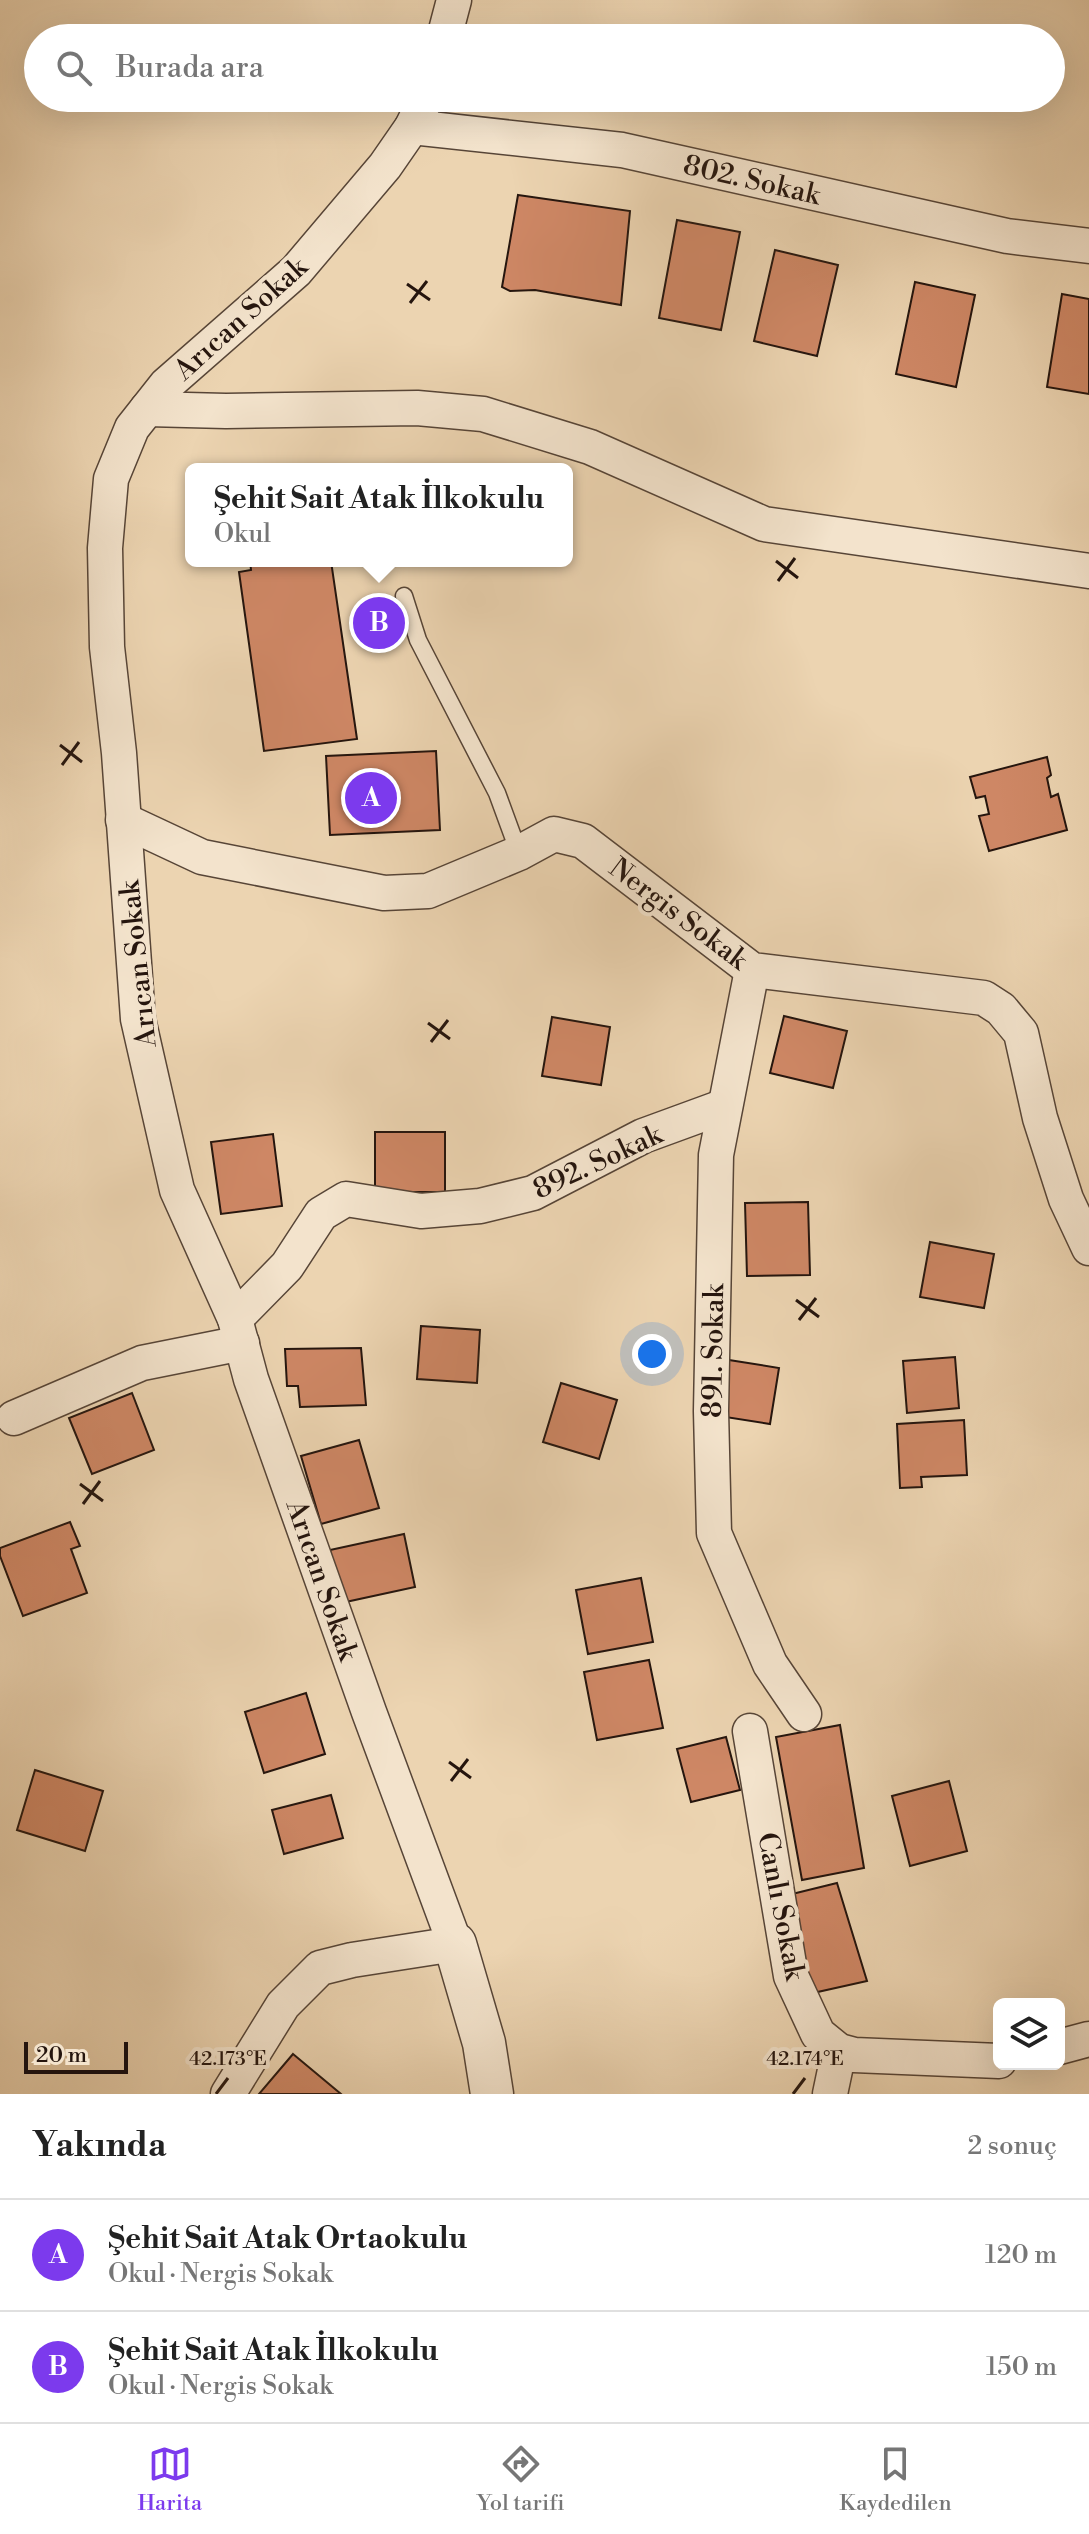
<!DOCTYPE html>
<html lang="tr">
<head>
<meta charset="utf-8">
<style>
	:root { --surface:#fff; --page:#f2f2f2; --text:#222; --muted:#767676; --line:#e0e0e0; --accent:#7c3aed }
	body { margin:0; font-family:"Libre Bodoni",serif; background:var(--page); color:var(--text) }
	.controls { position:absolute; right:24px; bottom:24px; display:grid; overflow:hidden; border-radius:12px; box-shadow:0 8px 32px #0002 }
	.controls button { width:72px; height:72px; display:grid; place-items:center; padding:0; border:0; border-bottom:2px solid var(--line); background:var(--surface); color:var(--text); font:40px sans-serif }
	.scale { position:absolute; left:24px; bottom:20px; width:104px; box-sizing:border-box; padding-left:8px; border:4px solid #25150e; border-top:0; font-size:22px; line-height:28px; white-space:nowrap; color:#25150e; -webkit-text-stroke:6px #f3e3cc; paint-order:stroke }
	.you { position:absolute; left:652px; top:1354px; width:28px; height:28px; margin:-20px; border:6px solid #fff; border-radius:50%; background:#1a73e8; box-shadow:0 0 0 12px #1a73e833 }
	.badge { display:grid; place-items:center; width:52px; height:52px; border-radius:50%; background:var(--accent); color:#fff; font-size:26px; font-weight:700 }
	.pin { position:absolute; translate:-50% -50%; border:4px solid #fff; box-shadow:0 2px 8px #0006 }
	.popup { position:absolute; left:185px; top:463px; width:388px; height:104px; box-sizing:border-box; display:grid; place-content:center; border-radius:12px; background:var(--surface); filter:drop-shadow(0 2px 6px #0005); font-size:26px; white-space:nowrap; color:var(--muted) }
	.popup b { font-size:30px; color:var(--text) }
	.popup::after { content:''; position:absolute; left:50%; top:100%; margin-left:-16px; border:16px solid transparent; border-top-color:var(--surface) }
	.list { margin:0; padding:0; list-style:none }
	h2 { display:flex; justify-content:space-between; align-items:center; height:104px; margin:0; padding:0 32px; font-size:34px }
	h2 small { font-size:26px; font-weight:400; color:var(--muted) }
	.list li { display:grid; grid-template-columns:52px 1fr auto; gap:24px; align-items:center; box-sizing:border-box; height:112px; padding:0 32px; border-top:2px solid var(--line) }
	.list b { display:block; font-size:30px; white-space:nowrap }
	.list p { margin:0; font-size:26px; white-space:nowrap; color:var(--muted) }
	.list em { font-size:26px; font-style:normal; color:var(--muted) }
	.icon { flex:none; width:44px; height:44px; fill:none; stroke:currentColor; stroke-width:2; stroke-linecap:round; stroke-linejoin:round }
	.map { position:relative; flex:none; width:1089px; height:2094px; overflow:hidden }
	.search { position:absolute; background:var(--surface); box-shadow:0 8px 32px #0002; left:24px; right:24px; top:24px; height:88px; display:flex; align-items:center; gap:20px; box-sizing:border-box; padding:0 28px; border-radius:44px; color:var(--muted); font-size:30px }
	.sheet { height:328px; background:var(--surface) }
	nav { display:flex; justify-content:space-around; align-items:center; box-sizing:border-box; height:112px; border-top:2px solid var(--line); background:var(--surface); font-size:22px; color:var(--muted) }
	nav a { display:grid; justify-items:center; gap:4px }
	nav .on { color:var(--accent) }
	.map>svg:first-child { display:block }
</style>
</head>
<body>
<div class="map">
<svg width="1089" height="2094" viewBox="0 0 1089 2094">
	<rect width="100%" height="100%" fill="#ecd4b1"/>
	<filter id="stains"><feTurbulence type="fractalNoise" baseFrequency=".0025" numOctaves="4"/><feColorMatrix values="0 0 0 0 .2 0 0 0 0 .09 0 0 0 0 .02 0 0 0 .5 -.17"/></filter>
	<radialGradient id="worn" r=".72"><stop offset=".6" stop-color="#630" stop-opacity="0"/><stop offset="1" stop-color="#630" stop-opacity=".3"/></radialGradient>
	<!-- building -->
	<g fill="#ce8765" stroke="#25150e" stroke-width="2">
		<polygon points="518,195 630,211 621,305 535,290 510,291 502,287"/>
		<polygon points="677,220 740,232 721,330 659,318"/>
		<polygon points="775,250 838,265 817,356 754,341"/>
		<polygon points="915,282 975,295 956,387 896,374"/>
		<polygon points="1062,294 1089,299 1089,394 1047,387"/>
		<polygon points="250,561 293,561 294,564 331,561 357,739 264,751 239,572 251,570"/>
		<polygon points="436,751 440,830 330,835 326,756"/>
		<polygon points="1047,757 1051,775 1047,778 1051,797 1058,794 1067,830 989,851 979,816 989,814 985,796 976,798 970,777"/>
		<polygon points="784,1016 847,1031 833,1088 770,1073"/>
		<polygon points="552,1017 610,1027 601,1085 542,1076"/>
		<rect x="375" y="1132" width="70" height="60"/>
		<polygon points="273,1134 282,1206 221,1214 211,1142"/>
		<polygon points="808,1202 810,1275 747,1276 745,1203"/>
		<polygon points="930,1242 994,1254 984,1308 920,1297"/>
		<polygon points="421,1326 480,1330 477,1383 417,1379"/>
		<polygon points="361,1348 366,1405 300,1407 298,1386 287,1386 285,1349"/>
		<polygon points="955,1357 959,1408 907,1413 903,1361"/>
		<polygon points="729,1360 779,1368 770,1424 719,1416"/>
		<polygon points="561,1383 617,1400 599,1459 543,1442"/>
		<polygon points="132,1393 154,1450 92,1474 69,1418"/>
		<polygon points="964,1420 967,1475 921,1477 922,1487 900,1488 897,1424"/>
		<polygon points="359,1440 379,1508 321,1524 301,1456"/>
		<polygon points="70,1522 80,1546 71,1549 87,1593 23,1616 0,1556 0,1548"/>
		<polygon points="404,1534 415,1587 341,1603 330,1550"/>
		<polygon points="641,1578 653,1642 588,1654 576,1590"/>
		<polygon points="649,1660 663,1728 597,1740 584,1672"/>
		<polygon points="306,1693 325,1754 264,1773 245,1712"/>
		<polygon points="840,1725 864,1868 802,1880 776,1737"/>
		<polygon points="726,1737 740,1790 691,1802 677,1749"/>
		<polygon points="35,1770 103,1791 85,1851 17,1830"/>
		<polygon points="949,1781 967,1851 910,1866 892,1796"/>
		<polygon points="331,1795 343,1838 284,1854 272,1810"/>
		<polygon points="837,1883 867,1981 813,1993 788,1895"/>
		<polygon points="293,2054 341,2094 259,2094"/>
	</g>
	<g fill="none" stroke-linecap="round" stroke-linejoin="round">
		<!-- service casing -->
		<g stroke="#574537" stroke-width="19">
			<polyline id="service" points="404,596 418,640 497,793 519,853"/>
		</g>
		<!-- minor casing -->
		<g stroke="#574537" stroke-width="37">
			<g id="minor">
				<polyline points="444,38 454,0"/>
				<polyline points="412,127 622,150 1007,236 1089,246"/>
				<polyline points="147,409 226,411 417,408 483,414 590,447 764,524 1089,571"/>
				<polyline points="123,820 202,857 384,893 428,891 519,853 554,834 583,841 752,970 984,998 1001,1009 1021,1033 1040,1118 1066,1199 1089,1248"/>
				<polyline points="752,970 716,1155 711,1411 714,1533 770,1664 804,1714"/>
				<polyline points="235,1319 287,1266 321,1214 346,1199 421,1211 480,1206 533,1193 643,1136 725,1106"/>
				<polyline points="14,1418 142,1363 242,1343"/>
				<polyline points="750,1731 791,1976 818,2034 839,2051 854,2055 999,2061"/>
				<polyline points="1059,2047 1089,2039"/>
				<polyline points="228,2094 283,2005 320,1968 352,1960 455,1944 369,1712 251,1379 235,1319 177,1190 138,1019 119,753 107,647 105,548 111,479 132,428 166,385 296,271 385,166 412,127 426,98"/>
				<polyline points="830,2094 839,2051"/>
			</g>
		</g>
		<!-- tertiary casing -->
		<g stroke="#574537" stroke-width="45">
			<polyline id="tertiary" points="455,1944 484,2043 492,2094"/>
		</g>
		<!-- service -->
		<use href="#service" stroke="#f3e3cc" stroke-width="16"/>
		<!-- minor -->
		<use href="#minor" stroke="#f3e3cc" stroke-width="34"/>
		<!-- tertiary -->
		<use href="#tertiary" stroke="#f3e3cc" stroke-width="42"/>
	</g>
	<!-- ticks -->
	<path fill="none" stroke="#25150e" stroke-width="3" d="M407 284 430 300M410 303 427 281M776 561 798 578M778 581 795 558M60 745 82 762M62 765 79 742M428 1023 450 1039M431 1042 448 1020M796 1300 819 1317M799 1320 816 1298M80 1484 103 1501M83 1504 100 1481M449 1762 471 1778M451 1781 468 1759M216 2094 228 2078M793 2094 805 2078"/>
	<g text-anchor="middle" stroke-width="8" stroke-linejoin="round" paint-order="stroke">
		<!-- street labels -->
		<g font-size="28" fill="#25150e" stroke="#f3e3cc">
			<text transform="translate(752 179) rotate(13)" y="10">802. Sokak</text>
			<text transform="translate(240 318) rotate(-42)" y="10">Arıcan Sokak</text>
			<text transform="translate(679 913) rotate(37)" y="10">Nergis Sokak</text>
			<text transform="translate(137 964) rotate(-96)" y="10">Arıcan Sokak</text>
			<text transform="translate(597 1161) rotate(-25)" y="10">892. Sokak</text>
			<text transform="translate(712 1351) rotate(-89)" y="10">891. Sokak</text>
			<text transform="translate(323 1580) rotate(71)" y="10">Arıcan Sokak</text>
			<text transform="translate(782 1906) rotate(79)" y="10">Canlı Sokak</text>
		</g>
	</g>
	<g font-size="20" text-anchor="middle" fill="#25150e" stroke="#f3e3cc" stroke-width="8" stroke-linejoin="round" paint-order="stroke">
		<text x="228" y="2065">42.173°E</text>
		<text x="805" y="2065">42.174°E</text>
	</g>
	<rect width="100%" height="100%" filter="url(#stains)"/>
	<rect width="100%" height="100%" fill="url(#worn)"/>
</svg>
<div class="controls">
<button><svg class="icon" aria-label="layers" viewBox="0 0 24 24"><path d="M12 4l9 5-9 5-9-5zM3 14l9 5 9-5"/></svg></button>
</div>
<div class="scale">20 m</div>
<div class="you"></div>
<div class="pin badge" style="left:371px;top:798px">A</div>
<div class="pin badge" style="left:379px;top:623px">B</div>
<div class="popup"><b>Şehit Sait Atak İlkokulu</b>Okul</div>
<div class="search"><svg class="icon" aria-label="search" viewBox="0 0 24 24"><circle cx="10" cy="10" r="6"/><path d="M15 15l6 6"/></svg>Burada ara</div>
</div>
<section class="sheet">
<h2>Yakında<small>2 sonuç</small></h2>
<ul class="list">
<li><span class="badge">A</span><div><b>Şehit Sait Atak Ortaokulu</b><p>Okul · Nergis Sokak</p></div><em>120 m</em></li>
<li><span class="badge">B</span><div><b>Şehit Sait Atak İlkokulu</b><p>Okul · Nergis Sokak</p></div><em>150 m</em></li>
</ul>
</section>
<nav>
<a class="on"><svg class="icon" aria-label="map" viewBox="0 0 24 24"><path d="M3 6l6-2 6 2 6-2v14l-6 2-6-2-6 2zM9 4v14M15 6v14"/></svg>Harita</a>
<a><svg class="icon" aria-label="directions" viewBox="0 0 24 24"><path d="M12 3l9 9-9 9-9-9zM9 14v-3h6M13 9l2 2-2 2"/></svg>Yol tarifi</a>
<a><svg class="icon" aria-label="saved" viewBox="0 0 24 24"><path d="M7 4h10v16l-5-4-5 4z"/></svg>Kaydedilen</a>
</nav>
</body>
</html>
